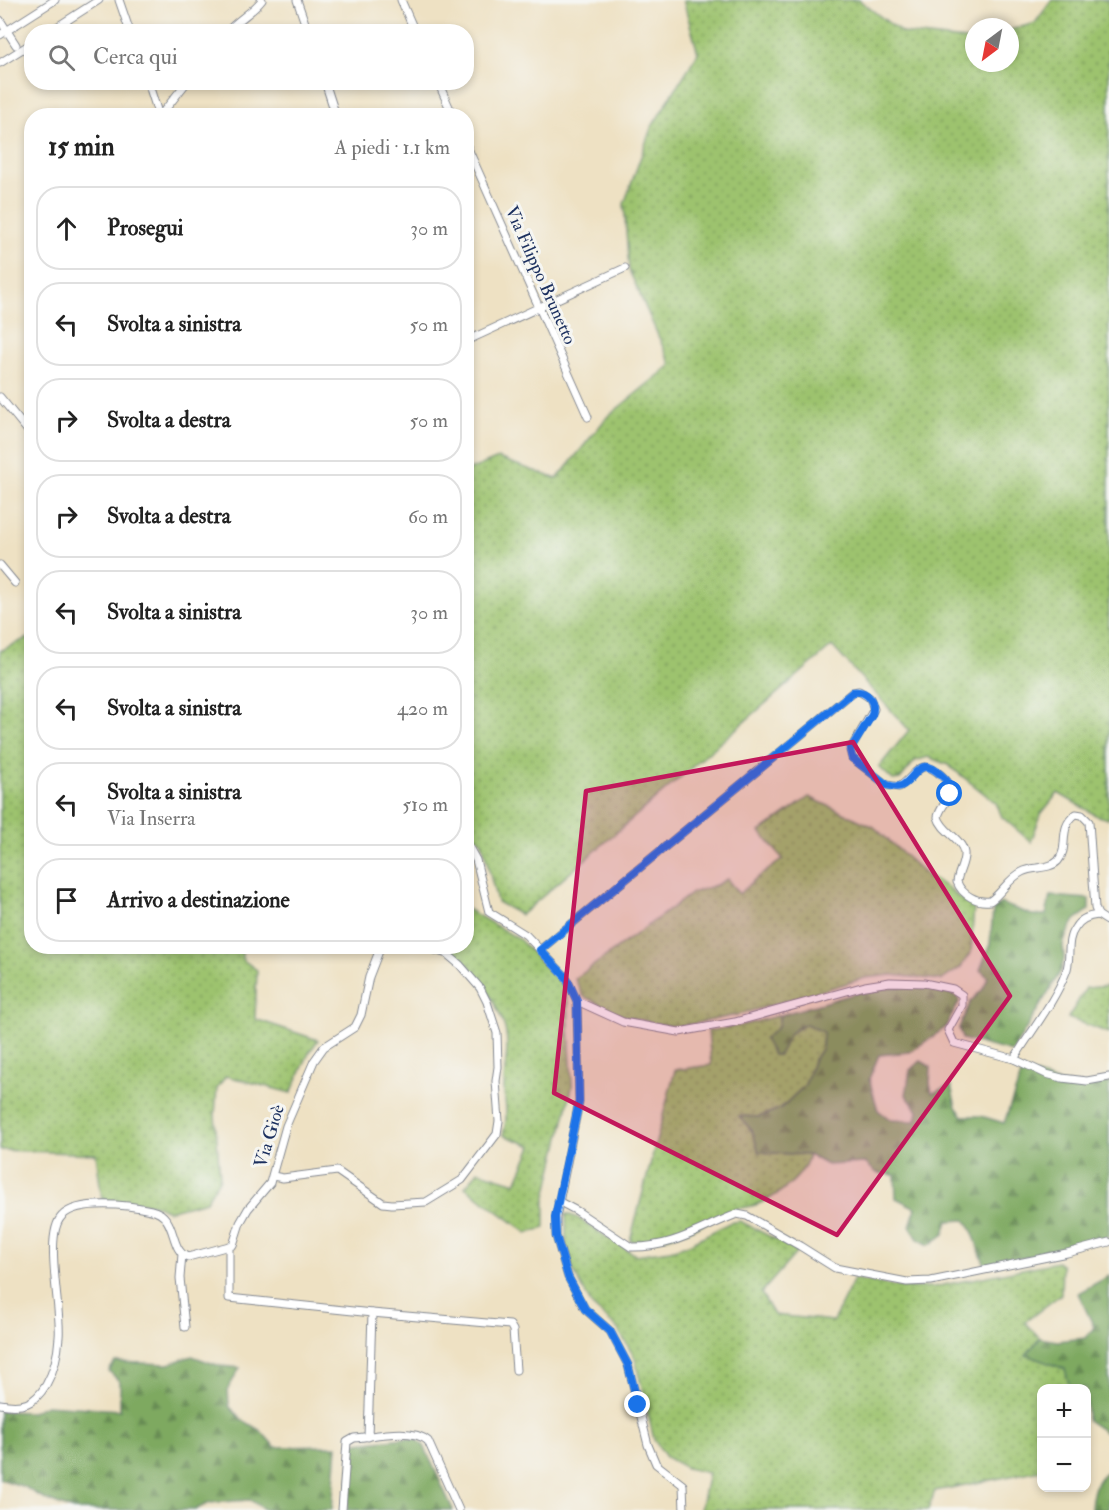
<!DOCTYPE html>
<html lang="it">
<head>
<meta charset="utf-8">
<style>
	:root { --surface:#fff; --page:#f6f6f6; --text:#222; --muted:#767676; --line:#e0e0e0 }
	body { margin:0; font-family:"IM FELL Double Pica",serif; background:var(--page); color:var(--text) }
	.controls { position:absolute; right:18px; bottom:18px; display:grid; overflow:hidden; border-radius:12px; box-shadow:0 3px 9px #0003 }
	.controls button { width:54px; height:54px; display:grid; place-items:center; padding:0; border:0; border-bottom:2px solid var(--line); background:var(--surface); color:var(--text); font:30px sans-serif }
	.compass { position:absolute; left:965px; top:18px; width:54px; height:54px; border-radius:50%; background:var(--surface); box-shadow:0 3px 9px #0003; rotate:212deg }
	.stop { position:absolute; width:18px; height:18px; margin:-14px; border:4px solid #1a73e8; border-radius:50%; background:#fff }
	.stop.end { background:#1a73e8; border-color:#fff; box-shadow:0 2px 6px #0008 }
	.list { margin:0; padding:0; list-style:none }
	h2 { display:flex; justify-content:space-between; align-items:center; height:78px; margin:0; padding:0 24px; font-size:26px }
	h2 small { font-size:20px; font-weight:400; color:var(--muted) }
	.list li { display:grid; grid-template-columns:39px 1fr auto; gap:18px; align-items:center; box-sizing:border-box; height:84px; margin:0 12px 12px; padding:0 12px; border:2px solid var(--line); border-radius:24px }
	.list b { display:block; font-size:22px; white-space:nowrap }
	.list p { margin:0; font-size:20px; white-space:nowrap; color:var(--muted) }
	.list em { font-size:20px; font-style:normal; color:var(--muted) }
	.icon { flex:none; width:33px; height:33px; fill:none; stroke:currentColor; stroke-width:2; stroke-linecap:round; stroke-linejoin:round }
	.map { position:relative; flex:none; width:1109px; height:1510px; overflow:hidden }
	.search { position:absolute; background:var(--surface); box-shadow:0 3px 9px #0003; left:24px; top:24px; width:450px; height:66px; display:flex; align-items:center; gap:15px; box-sizing:border-box; padding:0 21px; border-radius:24px; color:var(--muted); font-size:22px }
	.panel { position:absolute; background:var(--surface); box-shadow:0 3px 9px #0003; left:24px; top:108px; width:450px; height:846px; border-radius:24px }
	.map>svg:first-child { display:block }
</style>
</head>
<body>
<div class="map">
<svg width="1109" height="1510" viewBox="0 0 1109 1510">
	<defs>
		<pattern id="grass-dots" width="8" height="8" patternUnits="userSpaceOnUse" patternTransform="scale(1.5)"><rect width="8" height="8" fill="#9dc36e"/><path d="M2 2h.1M6 6h.1" fill="none" stroke="#7f9f5e" stroke-width="1.8" stroke-linecap="round"/></pattern>
		<pattern id="forest-firs" width="22" height="20" patternUnits="userSpaceOnUse" patternTransform="scale(1.5)"><rect width="22" height="20" fill="#7ea961"/><path d="M5 1l3.5 6h-7zM16 11l3.5 6h-7z" fill="#668a53"/></pattern>
	</defs>
	<rect width="100%" height="100%" fill="#f6f6f2"/>
	<filter id="ink" filterUnits="userSpaceOnUse"><feTurbulence type="fractalNoise" baseFrequency=".0167" numOctaves="2"/><feDisplacementMap in="SourceGraphic" scale="12" xChannelSelector="R" yChannelSelector="G"/><feConvolveMatrix kernelMatrix="1 2 1 2 8 2 1 2 1" color-interpolation-filters="sRGB"/></filter>
	<filter id="wash" filterUnits="userSpaceOnUse"><feTurbulence type="fractalNoise" baseFrequency=".008" numOctaves="4" result="noise"/><feDisplacementMap in="SourceGraphic" scale="24" xChannelSelector="R" yChannelSelector="G"/><feGaussianBlur stdDeviation="1.35" result="paint"/><feColorMatrix in="noise" values="0 0 0 0 0 0 0 0 0 0 0 0 0 0 0 0 0 1.4 0 .05"/><feComposite in="paint" operator="in"/></filter>
	<g filter="url(#wash)">
		<rect width="100%" height="100%" fill="#eee1c3"/>
		<!-- grass -->
		<g fill="url(#grass-dots)" stroke="#5c7966" stroke-width="1.5">
			<polygon points="683,0 859,0 902,33 974,41 974,63 1010,63 1010,30 1035,23 1052,0 1109,0 1109,819 1097,816 1058,793 1041,814 1031,842 1002,817 996,803 948,765 928,757 915,761 900,779 893,780 879,767 909,730 832,646 521,915 497,902 482,842 467,831 467,471 498,458 557,479 607,417 671,365 629,270 624,204 651,128 698,53"/>
			<polygon points="31,638 32,946 242,947 242,959 257,970 255,1019 318,1040 309,1053 291,1093 226,1076 217,1088 215,1115 220,1178 206,1201 168,1211 153,1204 102,1200 96,1154 0,1150 0,651 25,639"/>
			<polygon points="809,797 874,827 926,875 947,887 962,900 974,905 971,952 960,968 942,980 892,975 865,978 737,1015 682,1026 663,1025 624,1016 583,996 575,979 692,893 716,885 727,879 739,894 754,880 783,859 760,832"/>
			<path d="M467 909 519 939 563 985 568 1003 572 1087 545 1201V1228L527 1233 465 1187 478 1171 516 1183 532 1146 503 1135C504 1129 506 1123 506 1117 507 1106 503 1095 504 1084 504 1067 510 1047 505 1029 497 1002 470 956 443 947L466 946Z"/>
			<polygon points="1109,986 1109,1033 1068,1018 1086,988"/>
			<path d="M780 1015 773 1055H778L790 1033 806 1024 823 1032 822 1048 813 1061 805 1085 781 1108 759 1117 740 1116 752 1131 759 1152 809 1155C802 1182 764 1208 737 1208 703 1224 669 1244 630 1241L675 1070 711 1065 708 1031 744 1025Z"/>
			<polygon points="566,1214 576,1217 635,1255 670,1250 687,1245 729,1223 740,1221 798,1251 761,1293 774,1315 833,1321 854,1279 905,1288 934,1287 1057,1262 1062,1266 1061,1294 1025,1322 1040,1338 1026,1355 1066,1369 1070,1388 1042,1388 1041,1435 1038,1437 1041,1470 935,1491 928,1510 700,1510 708,1473 686,1468 666,1457 654,1440 635,1358 617,1328 592,1306 573,1270 566,1246"/>
		</g>
		<!-- forest -->
		<g fill="url(#forest-firs)" stroke="#4c6c60" stroke-width="1.5">
			<polygon points="1050,896 1089,899 1089,910 1075,920 1067,934 1063,944 1064,959 1061,971 1012,1052 962,1039 959,1028 971,1001 983,989 988,977 980,970 990,944 993,910 1000,903 1032,915 1046,915"/>
			<path d="M894 987C915 987 940 986 959 998V1002L945 1028 910 1052 879 1055 869 1079 878 1110 891 1120 916 1121 918 1111 906 1095 910 1070 921 1061 931 1067 930 1083 932 1093 951 1086 956 1107 963 1116H981L1004 1123 1023 1070 1059 1083 1086 1087 1109 1082V1237L1033 1256 985 1265C978 1251 974 1229 965 1220L948 1221 944 1234 929 1245 918 1239 910 1226 916 1208 896 1198 895 1175 877 1173 865 1163 827 1165 809 1155 759 1152 752 1131 739 1116 759 1117 781 1108 805 1085 813 1061 822 1048 823 1032 806 1024 790 1033 779 1055H773L764 1039 778 1027 780 1015 864 991Z"/>
			<polygon points="1109,1276 1109,1435 1087,1420 1086,1388 1070,1388 1065,1369 1026,1355 1040,1338 1057,1341 1086,1338 1094,1327 1078,1293"/>
			<polygon points="192,1356 220,1366 240,1368 228,1389 229,1406 241,1419 261,1431 275,1447 337,1446 332,1510 265,1510 250,1500 209,1503 195,1510 73,1510 44,1499 25,1487 0,1479 0,1411 32,1412 46,1405 120,1410 120,1382 109,1371 115,1362 168,1364"/>
			<polygon points="405,1438 416,1439 424,1446 453,1510 347,1510 352,1447 357,1443"/>
			<path d="M1109 1470V1510H1091C1092 1494 1094 1479 1109 1470Z"/>
		</g>
	</g>
	<g filter="url(#ink)">
		<g fill="none" stroke-linecap="round" stroke-linejoin="round">
			<!-- minor casing -->
			<g stroke="#848890" stroke-width="9">
				<g id="minor">
					<polyline points="119,0 130,32"/>
					<polyline points="297,0 308,32"/>
					<polyline points="401,0 415,32"/>
					<polyline points="0,20 16,45"/>
					<polyline points="49,32 99,0"/>
					<path d="M227 32C238 19 252 13 262 0"/>
					<polyline points="0,35 55,0"/>
					<polyline points="0,63 32,43"/>
					<polyline points="148,82 159,116"/>
					<polyline points="325,82 336,116"/>
					<polyline points="438,82 453,116"/>
					<polyline points="160,116 187,82"/>
					<polyline points="466,144 588,417"/>
					<polyline points="466,341 625,268"/>
					<polyline points="0,397 32,436"/>
					<polyline points="0,565 15,583"/>
					<polyline points="466,842 476,860 489,912 526,935 566,977 577,1001 579,1102 556,1217 556,1236 568,1277 585,1309 610,1331 628,1365 648,1445 656,1464 683,1485 684,1510"/>
					<path d="M540 950 853 692 859 691 870 698 874 709 850 750 852 758 887 785 899 787C917 775 919 756 941 775 946 780 951 784 950 791 949 801 940 807 938 817 942 832 962 838 964 853 965 863 958 872 957 882 962 895 977 903 990 901 1002 893 1009 878 1022 872 1032 866 1049 870 1058 861 1070 847 1057 828 1076 814L1082 815 1089 822 1095 908 1098 915 1109 922"/>
					<polyline points="577,1001 623,1022 679,1032 735,1022 865,986 890,982 924,983 953,989 962,995 962,1005 948,1030 954,1043 1014,1059 1046,1074 1062,1078 1087,1081 1109,1077"/>
					<path d="M1014 1059C1030 1033 1055 1001 1066 972 1072 958 1065 941 1075 928 1080 919 1088 916 1098 915"/>
					<polyline points="273,1176 283,1178 337,1171 383,1203 392,1204 426,1202 462,1180 497,1134 499,1121 496,1081 498,1067 497,1033 487,1002 480,988 460,965 447,954 423,946"/>
					<path d="M558 1201 577 1211 631 1247C673 1248 700 1228 737 1214L747 1216 800 1246 835 1268 907 1282 931 1281 1067 1253 1109 1242"/>
					<polyline points="229,1247 229,1298 372,1313 368,1437"/>
					<polyline points="182,1254 180,1278 185,1327"/>
					<polyline points="372,1313 510,1325 513,1330 516,1370"/>
					<path d="M0 1404C22 1408 34 1405 46 1385 54 1371 58 1354 59 1337 62 1310 43 1235 62 1216 78 1199 129 1205 151 1210 179 1216 168 1250 188 1257L233 1245 240 1223 248 1209 270 1183 286 1126 314 1061 324 1047 355 1027 361 1015 369 977 381 946"/>
					<path d="M342 1510 347 1442 354 1438C376 1436 411 1427 428 1441L459 1510"/>
				</g>
			</g>
			<!-- minor -->
			<use href="#minor" stroke="#fff" stroke-width="7"/>
		</g>
	</g>
	<g fill="none" stroke-linecap="round" stroke-linejoin="round" filter="url(#ink)">
		<!-- route -->
		<path stroke="#1a73e8" stroke-width="8" d="M638 1405 628 1365 610 1331 585 1309 568 1277 556 1236 555 1217 579 1102 577 1001 566 977 540 950 853 692C867 690 876 701 872 715L850 750 852 758 887 785C891 786 896 788 901 786 916 779 918 755 940 774 947 780 951 784 950 794"/>
	</g>
	<!-- marked area -->
	<path fill="#c2185b" fill-opacity="0.2" stroke="#c2185b" stroke-width="4.5" stroke-linejoin="round" d="M853 742 1010 996 837 1235 554 1093 586 791Z"/>
	<g text-anchor="middle" stroke-width="6" stroke-linejoin="round" paint-order="stroke">
		<!-- street labels -->
		<g font-size="18" fill="#1b2f5e" stroke="#f6f6f2">
			<text transform="translate(541 275) rotate(66)" y="6">Via Filippo Brunetto</text>
			<text transform="translate(269 1136) rotate(-73)" y="6">Via Gioè</text>
		</g>
	</g>
</svg>
<div class="controls">
<button>+</button>
<button>−</button>
</div>
<svg class="compass" viewBox="-18 -18 36 36"><path d="M0-13l5 13h-10z" fill="#e53935"/><path d="M0 13l5-13h-10z" fill="#767676"/></svg>
<div class="stop" style="left:950px;top:794px"></div>
<div class="stop end" style="left:638px;top:1405px"></div>
<div class="search"><svg class="icon" aria-label="search" viewBox="0 0 24 24"><circle cx="10" cy="10" r="6"/><path d="M15 15l6 6"/></svg>Cerca qui</div>
<section class="panel">
<h2>15 min<small>A piedi · 1.1 km</small></h2>
<ul class="list">
<li><svg class="icon" aria-label="ahead" viewBox="0 0 24 24"><path d="M12 20V5M6 11l6-6 6 6"/></svg><div><b>Prosegui</b></div><em>30 m</em></li>
<li><svg class="icon" aria-label="left" viewBox="0 0 24 24"><path d="M17 20v-9H6M10 6l-5 5 5 5"/></svg><div><b>Svolta a sinistra</b></div><em>50 m</em></li>
<li><svg class="icon" aria-label="right" viewBox="0 0 24 24"><path d="M7 20v-9h11M14 6l5 5-5 5"/></svg><div><b>Svolta a destra</b></div><em>50 m</em></li>
<li><svg class="icon" aria-label="right" viewBox="0 0 24 24"><path d="M7 20v-9h11M14 6l5 5-5 5"/></svg><div><b>Svolta a destra</b></div><em>60 m</em></li>
<li><svg class="icon" aria-label="left" viewBox="0 0 24 24"><path d="M17 20v-9H6M10 6l-5 5 5 5"/></svg><div><b>Svolta a sinistra</b></div><em>30 m</em></li>
<li><svg class="icon" aria-label="left" viewBox="0 0 24 24"><path d="M17 20v-9H6M10 6l-5 5 5 5"/></svg><div><b>Svolta a sinistra</b></div><em>420 m</em></li>
<li><svg class="icon" aria-label="left" viewBox="0 0 24 24"><path d="M17 20v-9H6M10 6l-5 5 5 5"/></svg><div><b>Svolta a sinistra</b><p>Via Inserra</p></div><em>510 m</em></li>
<li><svg class="icon" aria-label="arrive" viewBox="0 0 24 24"><path d="M6 21V4h12l-3 4 3 4H6"/></svg><div><b>Arrivo a destinazione</b></div></li>
</ul>
</section>
</div>
</body>
</html>
